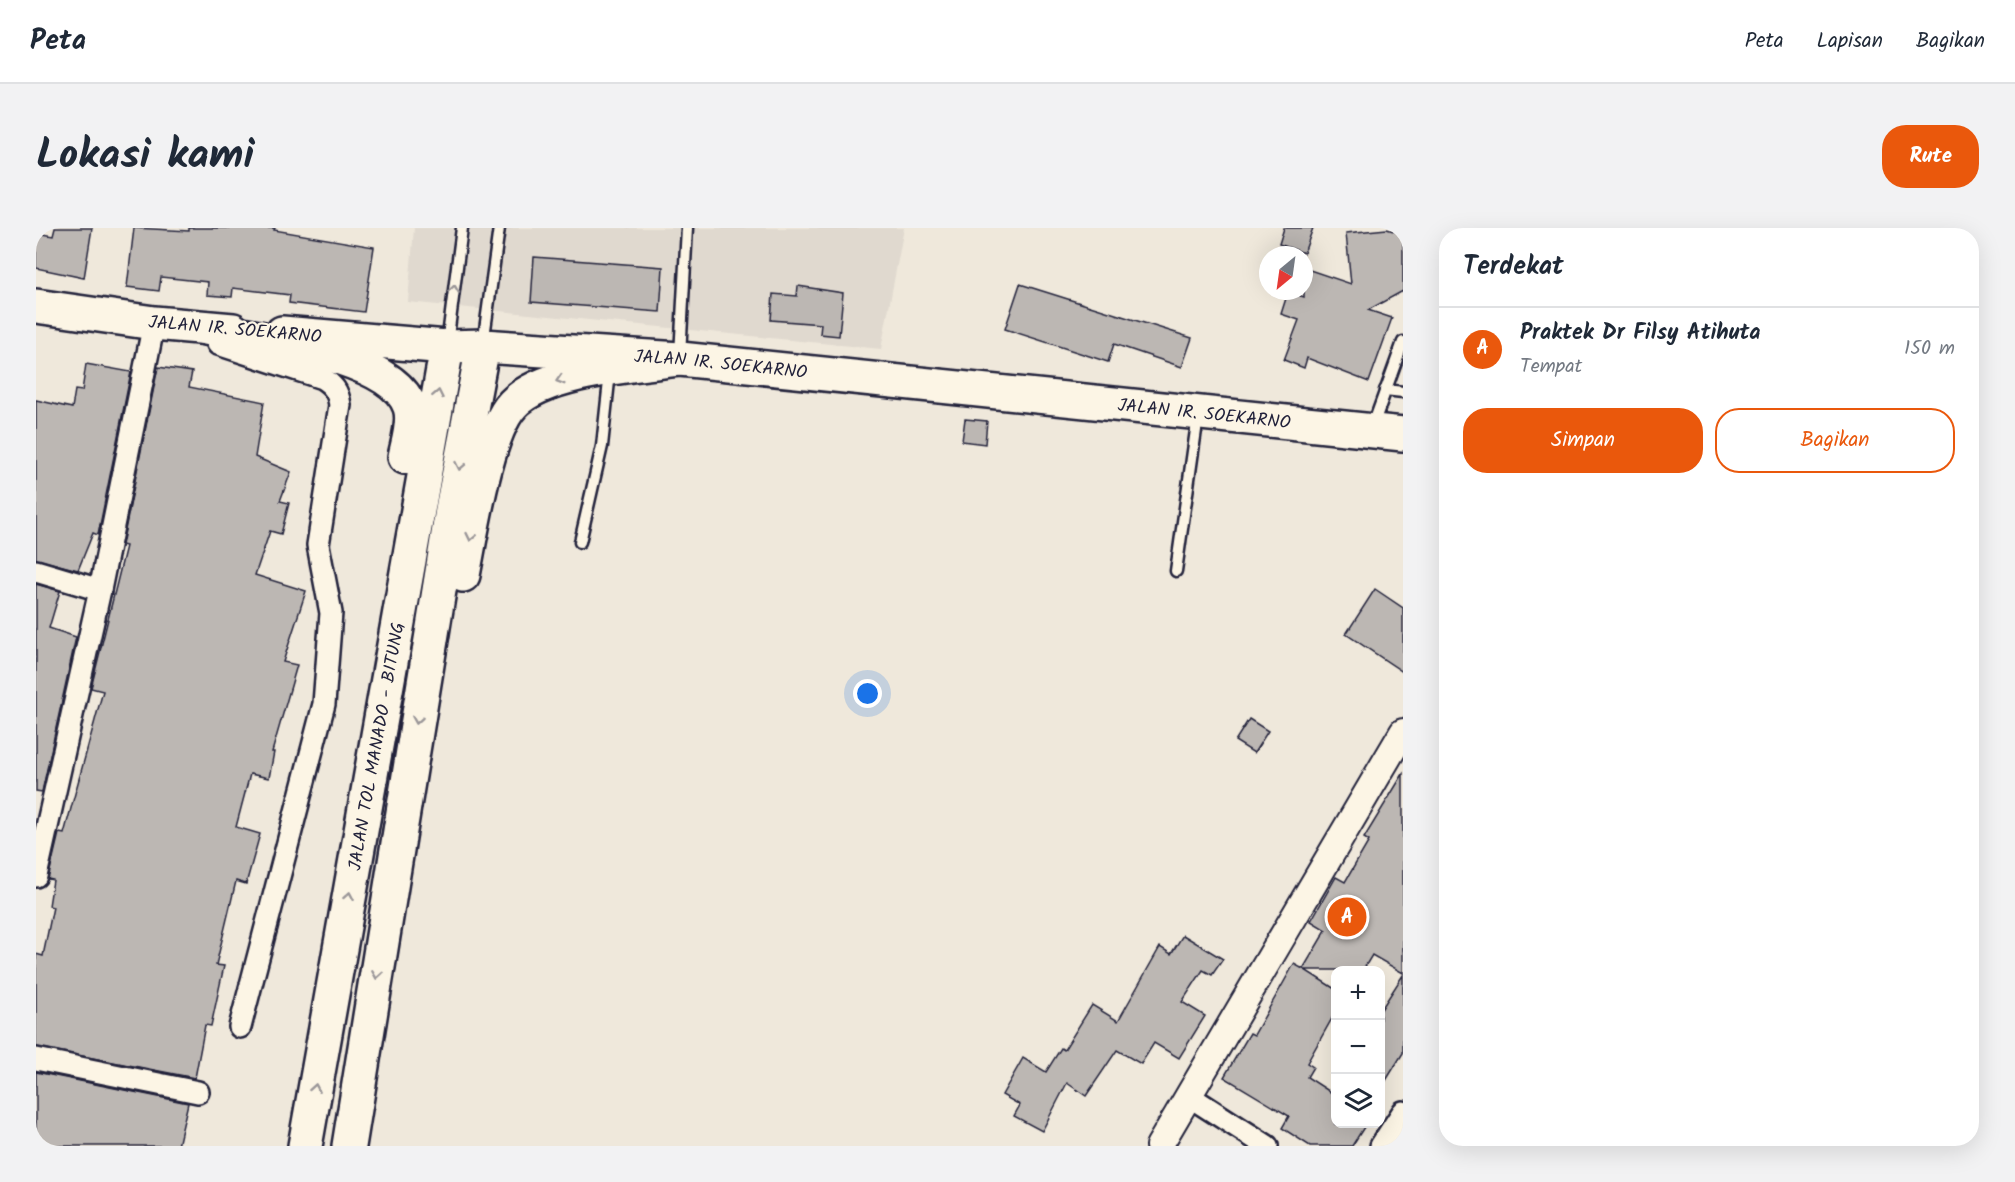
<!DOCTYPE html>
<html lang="id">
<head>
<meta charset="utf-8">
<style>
	:root { --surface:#fff; --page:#f2f2f3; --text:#1f2937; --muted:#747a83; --line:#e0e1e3; --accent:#ea580c }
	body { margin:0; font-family:Kalam,sans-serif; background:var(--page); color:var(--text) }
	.controls { position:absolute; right:18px; bottom:18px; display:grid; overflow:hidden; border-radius:12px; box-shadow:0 6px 24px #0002 }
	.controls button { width:54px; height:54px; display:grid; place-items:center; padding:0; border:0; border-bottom:2px solid var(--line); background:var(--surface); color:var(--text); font:30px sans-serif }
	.compass { position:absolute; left:1223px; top:18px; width:54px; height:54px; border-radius:50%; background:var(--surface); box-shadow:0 6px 24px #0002; rotate:209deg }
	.you { position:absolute; left:832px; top:466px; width:21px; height:21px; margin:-15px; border:4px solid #fff; border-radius:50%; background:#1a73e8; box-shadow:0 0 0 9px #1a73e833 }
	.badge { display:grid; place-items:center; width:39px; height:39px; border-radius:50%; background:var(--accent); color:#fff; font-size:20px; font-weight:700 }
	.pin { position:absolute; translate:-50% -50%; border:3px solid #fff; box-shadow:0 2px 6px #0006 }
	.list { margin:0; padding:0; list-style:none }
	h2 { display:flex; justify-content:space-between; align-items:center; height:78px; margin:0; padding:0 24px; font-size:26px }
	h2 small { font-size:20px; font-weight:400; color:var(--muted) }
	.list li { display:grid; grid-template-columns:39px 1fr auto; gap:18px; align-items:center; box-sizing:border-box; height:84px; padding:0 24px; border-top:2px solid var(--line) }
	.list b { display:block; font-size:22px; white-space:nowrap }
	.list p { margin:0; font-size:20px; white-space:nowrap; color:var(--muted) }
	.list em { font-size:20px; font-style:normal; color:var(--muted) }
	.actions { display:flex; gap:12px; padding:18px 24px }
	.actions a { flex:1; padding:14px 0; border:2px solid var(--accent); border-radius:24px; text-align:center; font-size:21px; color:var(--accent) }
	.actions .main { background:var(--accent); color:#fff }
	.icon { flex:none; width:33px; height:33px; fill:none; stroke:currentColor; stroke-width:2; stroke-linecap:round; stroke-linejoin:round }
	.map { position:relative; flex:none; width:1367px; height:918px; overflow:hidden; border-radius:24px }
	header { display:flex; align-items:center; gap:36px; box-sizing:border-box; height:84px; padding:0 30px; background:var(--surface); border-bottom:2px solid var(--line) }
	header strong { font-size:28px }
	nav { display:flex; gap:33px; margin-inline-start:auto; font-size:21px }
	.intro { display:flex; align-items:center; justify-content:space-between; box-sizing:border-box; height:144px; padding:0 36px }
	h1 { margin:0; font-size:42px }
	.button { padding:15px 27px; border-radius:24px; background:var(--accent); color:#fff; font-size:21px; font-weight:700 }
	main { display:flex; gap:36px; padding:0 36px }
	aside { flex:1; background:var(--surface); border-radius:24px; box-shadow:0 6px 24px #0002 }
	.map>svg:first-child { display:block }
</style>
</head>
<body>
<header>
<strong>Peta</strong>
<nav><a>Peta</a><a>Lapisan</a><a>Bagikan</a></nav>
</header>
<div class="intro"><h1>Lokasi kami</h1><a class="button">Rute</a></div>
<main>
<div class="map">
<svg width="1367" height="918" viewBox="0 0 1367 918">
	<rect width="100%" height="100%" fill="#efe8db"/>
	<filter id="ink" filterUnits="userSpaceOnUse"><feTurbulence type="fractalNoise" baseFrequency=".0167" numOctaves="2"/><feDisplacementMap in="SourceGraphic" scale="12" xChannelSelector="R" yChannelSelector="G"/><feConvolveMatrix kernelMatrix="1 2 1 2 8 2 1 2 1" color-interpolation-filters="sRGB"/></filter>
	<g filter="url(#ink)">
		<!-- built -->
		<polygon fill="#e0d9cf" points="378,0 868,0 845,121 372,74"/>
		<!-- building -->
		<g fill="#bcb7b3" stroke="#22223b" stroke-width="1.5">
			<polygon points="19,0 56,0 48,50 0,40 0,5 17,8"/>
			<polygon points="98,0 153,3 153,0 239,0 238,2 338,19 328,84 253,75 254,67 197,60 196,69 171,67 172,54 125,49 123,63 91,59"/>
			<polygon points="1248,0 1277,0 1268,25 1243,16"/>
			<polygon points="1351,1 1367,6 1367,63 1332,82 1356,90 1333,154 1271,130 1268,140 1248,132 1263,92 1245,86 1252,64 1268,69 1268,40 1315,56 1310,5"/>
			<polygon points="498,29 627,39 624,84 495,74"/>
			<polygon points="984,56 1156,110 1146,139 1078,116 1072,134 969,101"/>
			<polygon points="762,58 807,65 803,108 784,106 785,96 735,92 737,66 761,68"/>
			<polygon points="50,136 95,144 62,307 57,305 42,342 0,331 0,172 36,180 39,162 46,163"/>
			<polygon points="122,139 156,144 153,159 228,174 219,229 255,244 244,273 253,275 245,306 234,303 219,347 270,363 247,434 261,437 236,524 238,524 233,550 214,546 200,599 224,606 210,656 200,653 180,737 188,738 175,798 169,797 159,850 0,819 0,726 7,728 17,679 13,678 17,652 12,651 23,605 28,606 67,463 55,460 90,318 86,317"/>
			<polygon points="929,191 951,193 949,216 926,213"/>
			<polygon points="0,356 24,363 13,400 40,409 6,564 0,563"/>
			<polygon points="1339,361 1367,380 1367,444 1310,406"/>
			<polygon points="1213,491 1232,503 1218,525 1199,513"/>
			<polygon points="1367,546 1367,745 1336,727 1327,742 1269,742 1299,761 1299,785 1271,835 1277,839 1271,849 1299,867 1299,896 1330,896 1316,918 1274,918 1246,900 1253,888 1188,849 1214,805 1218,807 1258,736 1267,741 1290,702 1275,693 1300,649 1309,654 1333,613 1328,610"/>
			<polygon points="1147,707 1187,731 1176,747 1167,742 1146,774 1169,788 1143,830 1118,815 1105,836 1081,822 1050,868 1031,855 1006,903 978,888 984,877 966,867 987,830 1010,844 1025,820 1028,822 1056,777 1082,793 1124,719 1135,726"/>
			<polygon points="1367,747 1367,825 1344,862 1344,783"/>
			<polygon points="0,844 152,875 142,918 0,918"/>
		</g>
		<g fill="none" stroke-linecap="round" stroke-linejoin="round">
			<!-- service casing -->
			<g stroke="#22223b" stroke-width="15">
				<g id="service">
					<polyline points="411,116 426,0"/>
					<polyline points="447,116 463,0"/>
					<polyline points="644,127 651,0"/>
					<polyline points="1349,162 1367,164"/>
					<polyline points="1336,200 1367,114"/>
					<polyline points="544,314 566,218 574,144"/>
					<polyline points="1140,343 1162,188"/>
				</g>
			</g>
			<!-- minor casing -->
			<g stroke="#22223b" stroke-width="26">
				<g id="minor">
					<path d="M182 116 286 150C297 157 302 163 304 177L282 317 295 385 288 476 204 799"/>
					<polyline points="0,343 64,362"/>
					<polyline points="0,648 64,362 118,95 127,98"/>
					<polyline points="0,831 162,864"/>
					<polyline points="1153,868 1231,918"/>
					<polyline points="1345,918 1367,884"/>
				</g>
			</g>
			<!-- tertiary casing -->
			<g stroke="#22223b" stroke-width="30">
				<polyline id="tertiary" points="1123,918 1367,504"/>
			</g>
			<!-- trunk casing -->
			<g stroke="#22223b" stroke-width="38">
				<g id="trunk">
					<polyline points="0,78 118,95 197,102"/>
					<path id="s1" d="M246 105 411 119 447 118 644 131 1367 206"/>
				</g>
			</g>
			<!-- motorway casing -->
			<g stroke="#22223b" stroke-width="38">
				<g id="motorway">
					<path d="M169 100C219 111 357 126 374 179 379 194 372 214 369 229"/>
					<path d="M427 347C435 307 450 204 477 176 508 143 600 137 644 131"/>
					<path id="s2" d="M269 918 411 119"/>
					<polyline points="313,918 417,276 447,118"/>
				</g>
			</g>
			<!-- service -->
			<use href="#service" stroke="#fcf5e5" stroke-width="10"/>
			<!-- minor -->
			<use href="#minor" stroke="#fcf5e5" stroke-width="21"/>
			<!-- tertiary -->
			<use href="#tertiary" stroke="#fcf5e5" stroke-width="26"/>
			<!-- trunk -->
			<use href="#trunk" stroke="#fcf5e5" stroke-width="33"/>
			<!-- motorway -->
			<use href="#motorway" stroke="#fcf5e5" stroke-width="33"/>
		</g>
		<!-- one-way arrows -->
		<defs><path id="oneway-chevron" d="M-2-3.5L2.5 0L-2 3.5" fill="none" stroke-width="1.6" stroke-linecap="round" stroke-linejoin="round" transform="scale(1.5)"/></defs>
		<g stroke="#9a9698">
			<use href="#oneway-chevron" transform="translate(418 61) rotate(-82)"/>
			<use href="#oneway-chevron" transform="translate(524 152) rotate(163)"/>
			<use href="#oneway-chevron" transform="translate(402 166) rotate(-79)"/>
			<use href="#oneway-chevron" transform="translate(424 238) rotate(101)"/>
			<use href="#oneway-chevron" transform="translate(435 309) rotate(102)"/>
			<use href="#oneway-chevron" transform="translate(381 492) rotate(99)"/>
			<use href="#oneway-chevron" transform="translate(313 668) rotate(-80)"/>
			<use href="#oneway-chevron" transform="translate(341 747) rotate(99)"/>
			<use href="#oneway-chevron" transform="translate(279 860) rotate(-80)"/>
		</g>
	</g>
	<g text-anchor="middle" stroke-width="4.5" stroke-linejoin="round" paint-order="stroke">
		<!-- street labels -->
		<g font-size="18" fill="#22223b" stroke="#fcf5e5">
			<text transform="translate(199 101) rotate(5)" y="6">JALAN IR. SOEKARNO</text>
			<text dy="6" stroke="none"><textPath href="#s1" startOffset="440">JALAN IR. SOEKARNO</textPath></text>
			<text dy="6" stroke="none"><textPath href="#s1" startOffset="926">JALAN IR. SOEKARNO</textPath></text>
			<text dy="6" stroke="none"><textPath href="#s2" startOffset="406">JALAN TOL MANADO - BITUNG</textPath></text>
		</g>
	</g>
</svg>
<div class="controls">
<button>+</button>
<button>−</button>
<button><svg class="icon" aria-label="layers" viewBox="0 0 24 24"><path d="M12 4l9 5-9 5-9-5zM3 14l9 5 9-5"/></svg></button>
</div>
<svg class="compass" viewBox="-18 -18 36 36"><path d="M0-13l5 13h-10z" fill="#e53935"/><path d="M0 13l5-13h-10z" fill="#747a83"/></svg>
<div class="you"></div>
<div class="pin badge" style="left:1311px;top:689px">A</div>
</div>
<aside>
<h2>Terdekat<small></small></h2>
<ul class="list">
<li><span class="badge">A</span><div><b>Praktek Dr Filsy Atihuta</b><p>Tempat</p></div><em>150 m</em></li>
</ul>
<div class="actions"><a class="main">Simpan</a><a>Bagikan</a></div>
</aside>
</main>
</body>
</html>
